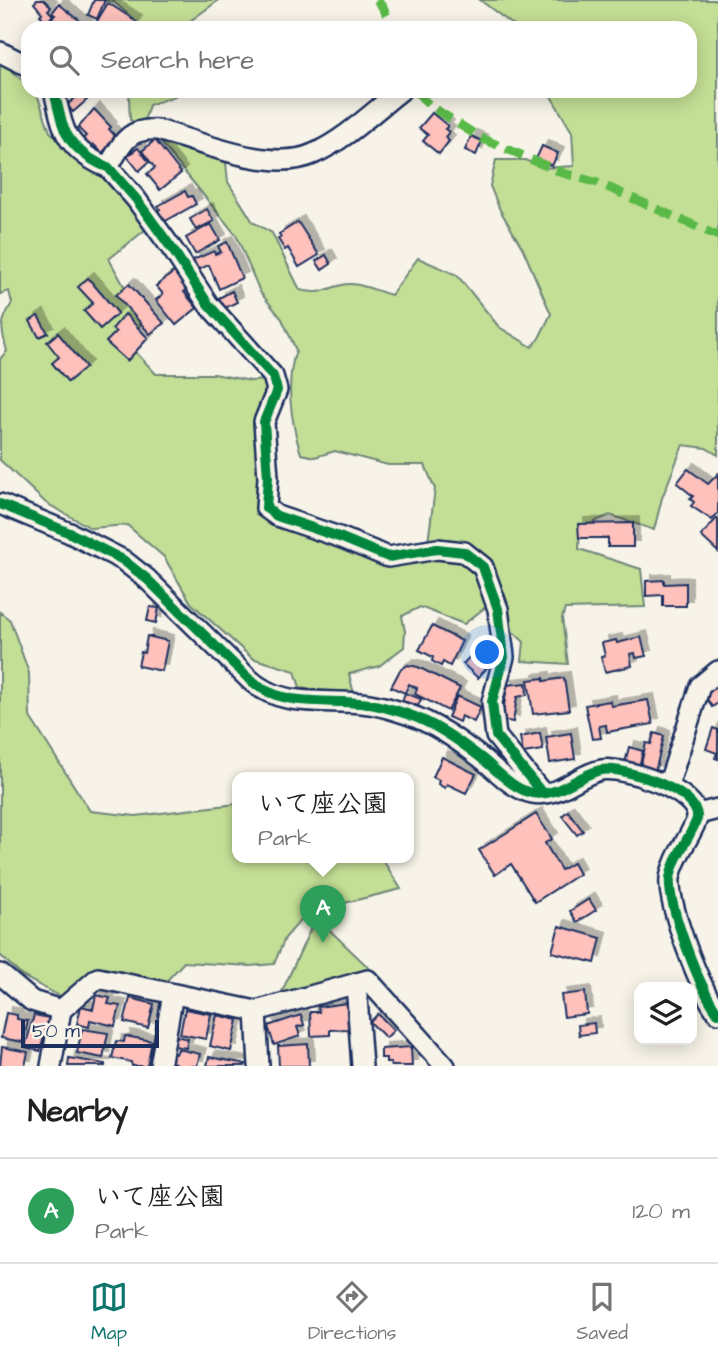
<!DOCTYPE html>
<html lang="en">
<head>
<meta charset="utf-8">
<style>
	:root { --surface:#fff; --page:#f6f6f6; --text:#222; --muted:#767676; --line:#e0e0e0; --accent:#0f766e }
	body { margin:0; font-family:"Architects Daughter","Klee One",sans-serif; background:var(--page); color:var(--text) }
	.controls { position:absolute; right:21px; bottom:21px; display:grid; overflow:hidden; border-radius:14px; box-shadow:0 4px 18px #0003 }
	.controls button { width:63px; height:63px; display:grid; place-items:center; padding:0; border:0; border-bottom:2px solid var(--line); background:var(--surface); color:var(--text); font:35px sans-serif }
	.scale { position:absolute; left:21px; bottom:18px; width:138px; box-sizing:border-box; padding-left:7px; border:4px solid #1b2f5e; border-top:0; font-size:19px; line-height:24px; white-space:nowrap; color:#1b2f5e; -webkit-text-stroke:5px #f7f3e8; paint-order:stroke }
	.you { position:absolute; left:488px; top:653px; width:24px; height:24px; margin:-18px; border:5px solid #fff; border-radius:50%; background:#1a73e8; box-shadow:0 0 0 10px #1a73e833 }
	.badge { display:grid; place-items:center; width:46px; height:46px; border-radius:50%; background:var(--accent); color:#fff; font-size:23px; font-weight:700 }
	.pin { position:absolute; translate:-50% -58px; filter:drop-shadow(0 2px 4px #0008) }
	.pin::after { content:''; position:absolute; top:37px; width:24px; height:21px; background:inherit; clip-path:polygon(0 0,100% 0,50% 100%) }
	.popup { position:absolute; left:232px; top:772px; width:182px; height:91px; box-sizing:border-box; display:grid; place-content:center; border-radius:14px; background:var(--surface); filter:drop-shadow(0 2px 5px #0005); font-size:23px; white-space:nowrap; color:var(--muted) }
	.popup b { font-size:26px; color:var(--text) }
	.popup::after { content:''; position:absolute; left:50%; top:100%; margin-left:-14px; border:14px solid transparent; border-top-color:var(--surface) }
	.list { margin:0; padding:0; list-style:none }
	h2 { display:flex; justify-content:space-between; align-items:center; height:91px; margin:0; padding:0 28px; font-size:30px }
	h2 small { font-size:23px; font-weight:400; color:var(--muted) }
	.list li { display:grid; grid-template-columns:46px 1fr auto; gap:21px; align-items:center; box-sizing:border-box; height:105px; padding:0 28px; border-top:2px solid var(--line) }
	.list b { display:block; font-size:26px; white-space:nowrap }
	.list p { margin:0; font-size:23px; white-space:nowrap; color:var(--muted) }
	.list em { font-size:23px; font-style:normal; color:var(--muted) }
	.icon { flex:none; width:38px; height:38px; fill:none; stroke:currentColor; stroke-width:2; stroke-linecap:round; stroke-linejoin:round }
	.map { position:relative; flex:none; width:718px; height:1066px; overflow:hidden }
	.search { position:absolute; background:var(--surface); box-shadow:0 4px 18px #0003; left:21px; right:21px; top:21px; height:77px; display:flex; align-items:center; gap:18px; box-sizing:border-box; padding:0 24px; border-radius:21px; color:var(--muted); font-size:26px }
	.sheet { height:196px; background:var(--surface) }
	nav { display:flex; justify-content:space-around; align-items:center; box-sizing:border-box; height:98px; border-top:2px solid var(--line); background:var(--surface); font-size:19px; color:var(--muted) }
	nav a { display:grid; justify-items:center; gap:4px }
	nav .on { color:var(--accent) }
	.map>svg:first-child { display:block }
</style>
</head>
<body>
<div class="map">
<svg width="718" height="1066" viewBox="0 0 718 1066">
	<defs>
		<filter id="shadow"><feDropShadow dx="6" dy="-6" stdDeviation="0" flood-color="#0004"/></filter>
	</defs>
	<rect width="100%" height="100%" fill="#f7f3e8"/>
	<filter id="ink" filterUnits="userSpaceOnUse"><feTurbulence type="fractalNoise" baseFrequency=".0143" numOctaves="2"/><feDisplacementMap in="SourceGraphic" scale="14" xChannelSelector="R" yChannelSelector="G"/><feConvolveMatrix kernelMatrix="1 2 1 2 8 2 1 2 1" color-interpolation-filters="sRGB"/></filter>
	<g filter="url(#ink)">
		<!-- green -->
		<g fill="#c3de95" stroke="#6f867a" stroke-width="2">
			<polygon points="103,0 219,0 190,21 188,28 144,28 114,2"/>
			<path d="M480 0H718V455L706 448 683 445 662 498 654 530 610 515 580 528 579 549 641 569 645 607 565 609 562 618 568 664 522 661 524 642 511 630 497 598 464 624 420 607 402 616 405 631 404 647 379 666 349 674 354 694 300 688 295 671 252 658 191 603 164 557 127 525 91 528 46 503 0 460V359L7 351C0 326 0 324 12 303L9 291 0 294V59L28 86V91H33L38 97 50 132 155 222 109 259 142 318 132 348 156 374H214L251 381 272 380 258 514 306 529 390 561 428 542 435 489 425 465H388L335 451 315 457 301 454C291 422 285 382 296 350L282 319 260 292 236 235 157 138 225 153 228 182 253 222 272 233 300 290C326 295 320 290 342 285 357 281 377 291 391 295L418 258 457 275 499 327 532 347 539 338 551 314 523 249 500 210 490 186 496 160H525L543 168 574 166 572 132 548 91H690V28H517Z"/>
			<polygon points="131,91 175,91 175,96 149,105 143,125 130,120 129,98"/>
			<polygon points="0,612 10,620 29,673 30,717 90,811 136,816 237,804 237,857 381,857 401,889 308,912 285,938 274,964 250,966 184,962 160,988 123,972 94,969 63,998 22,976 0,955"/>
			<polygon points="316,917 369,968 279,998"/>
		</g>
		<!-- building -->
		<g fill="#fec1bc" stroke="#1b2f5e" stroke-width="2" filter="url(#shadow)">
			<polygon points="37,0 44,0 51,7 48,10 53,15 47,22 40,15 42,13 34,3"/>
			<polygon points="94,0 105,0 97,19 88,15"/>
			<polygon points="108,3 136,21 132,28 104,28 97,21"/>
			<polygon points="59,4 89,28 59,28 50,20 55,15 52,13"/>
			<polygon points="81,93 87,100 73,112 67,105"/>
			<polygon points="94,109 111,127 109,129 117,138 102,153 93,144 90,147 82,139 86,136 78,128"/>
			<polygon points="432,113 448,126 445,129 449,132 445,137 449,141 439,154 423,141 428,135 419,128"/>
			<polygon points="471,136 482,141 476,155 465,150"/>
			<polygon points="155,140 181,173 160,190 147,174 155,168 142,151"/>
			<polygon points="542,146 558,153 552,166 536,159"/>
			<polygon points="138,148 149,162 139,171 127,156"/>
			<polygon points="185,191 188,197 192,196 196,204 162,223 156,212 160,209 158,206"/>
			<polygon points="207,209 214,221 196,230 190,219"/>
			<polygon points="298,222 319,255 299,267 288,248 285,250 278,239 281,237 279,234"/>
			<polygon points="211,224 220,240 195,254 186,238"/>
			<polygon points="227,242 242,278 219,289 209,265 197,270 193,260 214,251 215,254 221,252 218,246"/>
			<polygon points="326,255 331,264 322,270 316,261"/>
			<polygon points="174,272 188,289 184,292 197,308 176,325 156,300 163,294 156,286"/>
			<polygon points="88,278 118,313 100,329 84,311 93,303 78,287"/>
			<polygon points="129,284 164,323 150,334 116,295"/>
			<polygon points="232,291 237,302 225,308 219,298"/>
			<polygon points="125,314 148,338 127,361 106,342 116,332 112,329"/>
			<polygon points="38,316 48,333 39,337 30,321"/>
			<polygon points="58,333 86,367 68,382 52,363 59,357 47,342"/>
			<polygon points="688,469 708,484 718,474 718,513 712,520 691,506 694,502 690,499 693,496 677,483"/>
			<polygon points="717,518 718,519 718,552 701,536"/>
			<polygon points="633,523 633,547 608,547 608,538 579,538 578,524"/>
			<polygon points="664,580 664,584 686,583 686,606 663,606 663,595 646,596 646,581"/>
			<polygon points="150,607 159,608 156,623 147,621"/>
			<polygon points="432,626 462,641 450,666 443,662 441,666 432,661 433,657 419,650"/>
			<polygon points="147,636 168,641 162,671 138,666 141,652 144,653"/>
			<polygon points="641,637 646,656 636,658 635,653 630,654 632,666 605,672 601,657 605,656 602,643 616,640 617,643"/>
			<polygon points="474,652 489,665 478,678 463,664"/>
			<polygon points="408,665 418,667 460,688 448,711 415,694 417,688 409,684 405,693 391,687 400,670"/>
			<polygon points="544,678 544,681 564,678 569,710 533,714 528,680"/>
			<polygon points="526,683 527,695 517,697 513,722 502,720 507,685"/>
			<polygon points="718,686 718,703 712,707 704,694"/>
			<polygon points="405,693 421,699 418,706 402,701"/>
			<polygon points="457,696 481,707 474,722 461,716 459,722 448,717"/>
			<polygon points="648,700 653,724 607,732 606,725 599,726 601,738 592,739 585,705 610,701 611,706"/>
			<polygon points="713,728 718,730 718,759 715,758 717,753 706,749"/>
			<polygon points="540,733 543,750 523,753 520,737"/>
			<polygon points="571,733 575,759 550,763 546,737"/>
			<polygon points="654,733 664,736 655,772 640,768 646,743 651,744"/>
			<polygon points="629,747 643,751 639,767 625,763"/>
			<polygon points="442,757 476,774 466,793 447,784 445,788 438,784 439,780 433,777"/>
			<polygon points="568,811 583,831 577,835 562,816"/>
			<polygon points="536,814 552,839 545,843 561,870 573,863 579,874 535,902 511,864 495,875 479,850"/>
			<polygon points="589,899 596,910 577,922 570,911"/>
			<polygon points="559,926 601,938 595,963 552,952"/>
			<polygon points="585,992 587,1014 564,1017 561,995"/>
			<polygon points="96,995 110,998 108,1004 120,1006 115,1026 90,1020 89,1027 77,1024 81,1006 93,1009"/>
			<polygon points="130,998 154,1004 148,1028 124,1022"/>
			<polygon points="347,1003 348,1029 330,1030 330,1035 311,1036 310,1012 319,1012 318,1007"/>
			<polygon points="185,1009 211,1014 206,1039 180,1034"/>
			<polygon points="6,1013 17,1015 17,1019 28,1021 23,1042 1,1038"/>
			<polygon points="378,1014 394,1030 386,1038 370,1022"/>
			<polygon points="34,1015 49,1018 40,1051 25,1047"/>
			<polygon points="217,1015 238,1020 231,1051 210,1046"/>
			<polygon points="301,1015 304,1025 297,1027 300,1036 274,1045 268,1026"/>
			<polygon points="594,1023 595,1033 579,1035 578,1025"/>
			<polygon points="82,1029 108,1033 103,1058 77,1053"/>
			<polygon points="125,1036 152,1041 147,1066 132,1066 131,1062 112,1058 116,1041 124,1042"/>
			<polygon points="176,1036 188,1039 186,1048 174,1046"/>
			<polygon points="308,1044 309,1066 279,1066 278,1046"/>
			<polygon points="2,1047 28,1052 25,1066 0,1066"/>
			<polygon points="411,1047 412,1066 391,1066 391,1063 386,1063 386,1058 381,1058 381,1049"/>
			<polygon points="178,1049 200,1054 197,1066 174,1066 175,1063 170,1062 172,1053 176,1054"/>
			<polygon points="209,1057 246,1064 245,1066 207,1066"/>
			<polygon points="69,1058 105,1064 105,1066 68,1066"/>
		</g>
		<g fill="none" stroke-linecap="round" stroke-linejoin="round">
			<!-- minor casing -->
			<g stroke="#1b2f5e" stroke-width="24">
				<g id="minor">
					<polyline points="0,52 28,66"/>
					<path d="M54 91C62 121 61 138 88 157 95 161 100 165 108 167L136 199 175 253 208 304 273 376 277 390 264 422 268 477 266 508 277 516 342 538 388 557 437 549 464 552 483 567 498 609 504 657 492 702 496 736 542 793"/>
					<path d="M108 167C123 143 127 128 158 130 200 142 272 173 313 154 345 140 373 112 400 91"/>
					<path d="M0 504 70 533 123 560 147 579 249 679C280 708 322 699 361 703 376 704 392 709 407 714 434 723 458 740 480 757 496 769 512 789 532 793 559 798 577 775 601 770 623 766 701 791 697 819 689 840 674 856 670 878 667 904 701 992 718 1013"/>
					<polyline points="668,786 700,686 718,671"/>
					<polyline points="698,814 718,809"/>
					<polyline points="0,974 32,1001 61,1010 98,978 256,1011 368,980 445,1066"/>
					<polyline points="356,983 362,1066"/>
					<polyline points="256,1011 259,1066"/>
					<polyline points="51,1066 61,1010"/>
					<polyline points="160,1066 173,994"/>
				</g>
			</g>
			<!-- minor -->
			<use href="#minor" stroke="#f7f3e8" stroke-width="19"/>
			<!-- quiet -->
			<g stroke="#58b947" stroke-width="9" stroke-dasharray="18 9" stroke-linecap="butt">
				<polyline points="377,0 384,9 391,28"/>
				<polyline points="416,91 429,105 479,137 563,173 598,183 718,236"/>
			</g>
			<!-- cycleway casing -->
			<g stroke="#f7f3e8" stroke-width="15">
				<g id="cycleway">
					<path d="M54 91C62 121 61 138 88 157 95 161 100 165 108 167L136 199 175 253 208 304 273 376 277 390 264 422 268 477 266 508 277 516 342 538 388 557 437 549 464 552 483 567 498 609 504 657 492 702 496 736 542 793"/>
					<path d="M0 504 70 533 123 560 147 579 249 679C280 708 322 699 361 703 376 704 392 709 407 714 434 723 458 740 480 757 496 769 512 789 532 793 559 798 577 775 601 770 623 766 701 791 697 819 689 840 674 856 670 878 667 904 701 992 718 1013"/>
				</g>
			</g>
			<!-- cycleway -->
			<use href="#cycleway" stroke="#00873e" stroke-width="10"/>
		</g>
	</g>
</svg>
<div class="controls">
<button><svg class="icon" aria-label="layers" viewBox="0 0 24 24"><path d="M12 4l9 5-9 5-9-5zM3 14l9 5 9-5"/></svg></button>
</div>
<div class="scale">50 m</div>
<div class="you"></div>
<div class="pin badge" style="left:323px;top:943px;background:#2e9e5b">A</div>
<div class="popup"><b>いて座公園</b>Park</div>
<div class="search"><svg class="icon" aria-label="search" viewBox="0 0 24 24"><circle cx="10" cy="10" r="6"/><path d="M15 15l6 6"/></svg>Search here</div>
</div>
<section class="sheet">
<h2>Nearby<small></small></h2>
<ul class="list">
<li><span class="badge" style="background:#2e9e5b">A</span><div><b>いて座公園</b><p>Park</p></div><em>120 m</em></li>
</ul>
</section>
<nav>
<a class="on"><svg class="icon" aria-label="map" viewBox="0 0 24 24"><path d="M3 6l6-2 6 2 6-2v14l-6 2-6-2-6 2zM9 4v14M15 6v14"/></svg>Map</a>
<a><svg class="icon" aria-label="directions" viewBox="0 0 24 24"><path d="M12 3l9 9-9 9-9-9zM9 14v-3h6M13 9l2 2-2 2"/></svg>Directions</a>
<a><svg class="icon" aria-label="saved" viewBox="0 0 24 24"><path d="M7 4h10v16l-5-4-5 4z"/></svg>Saved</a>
</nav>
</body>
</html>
